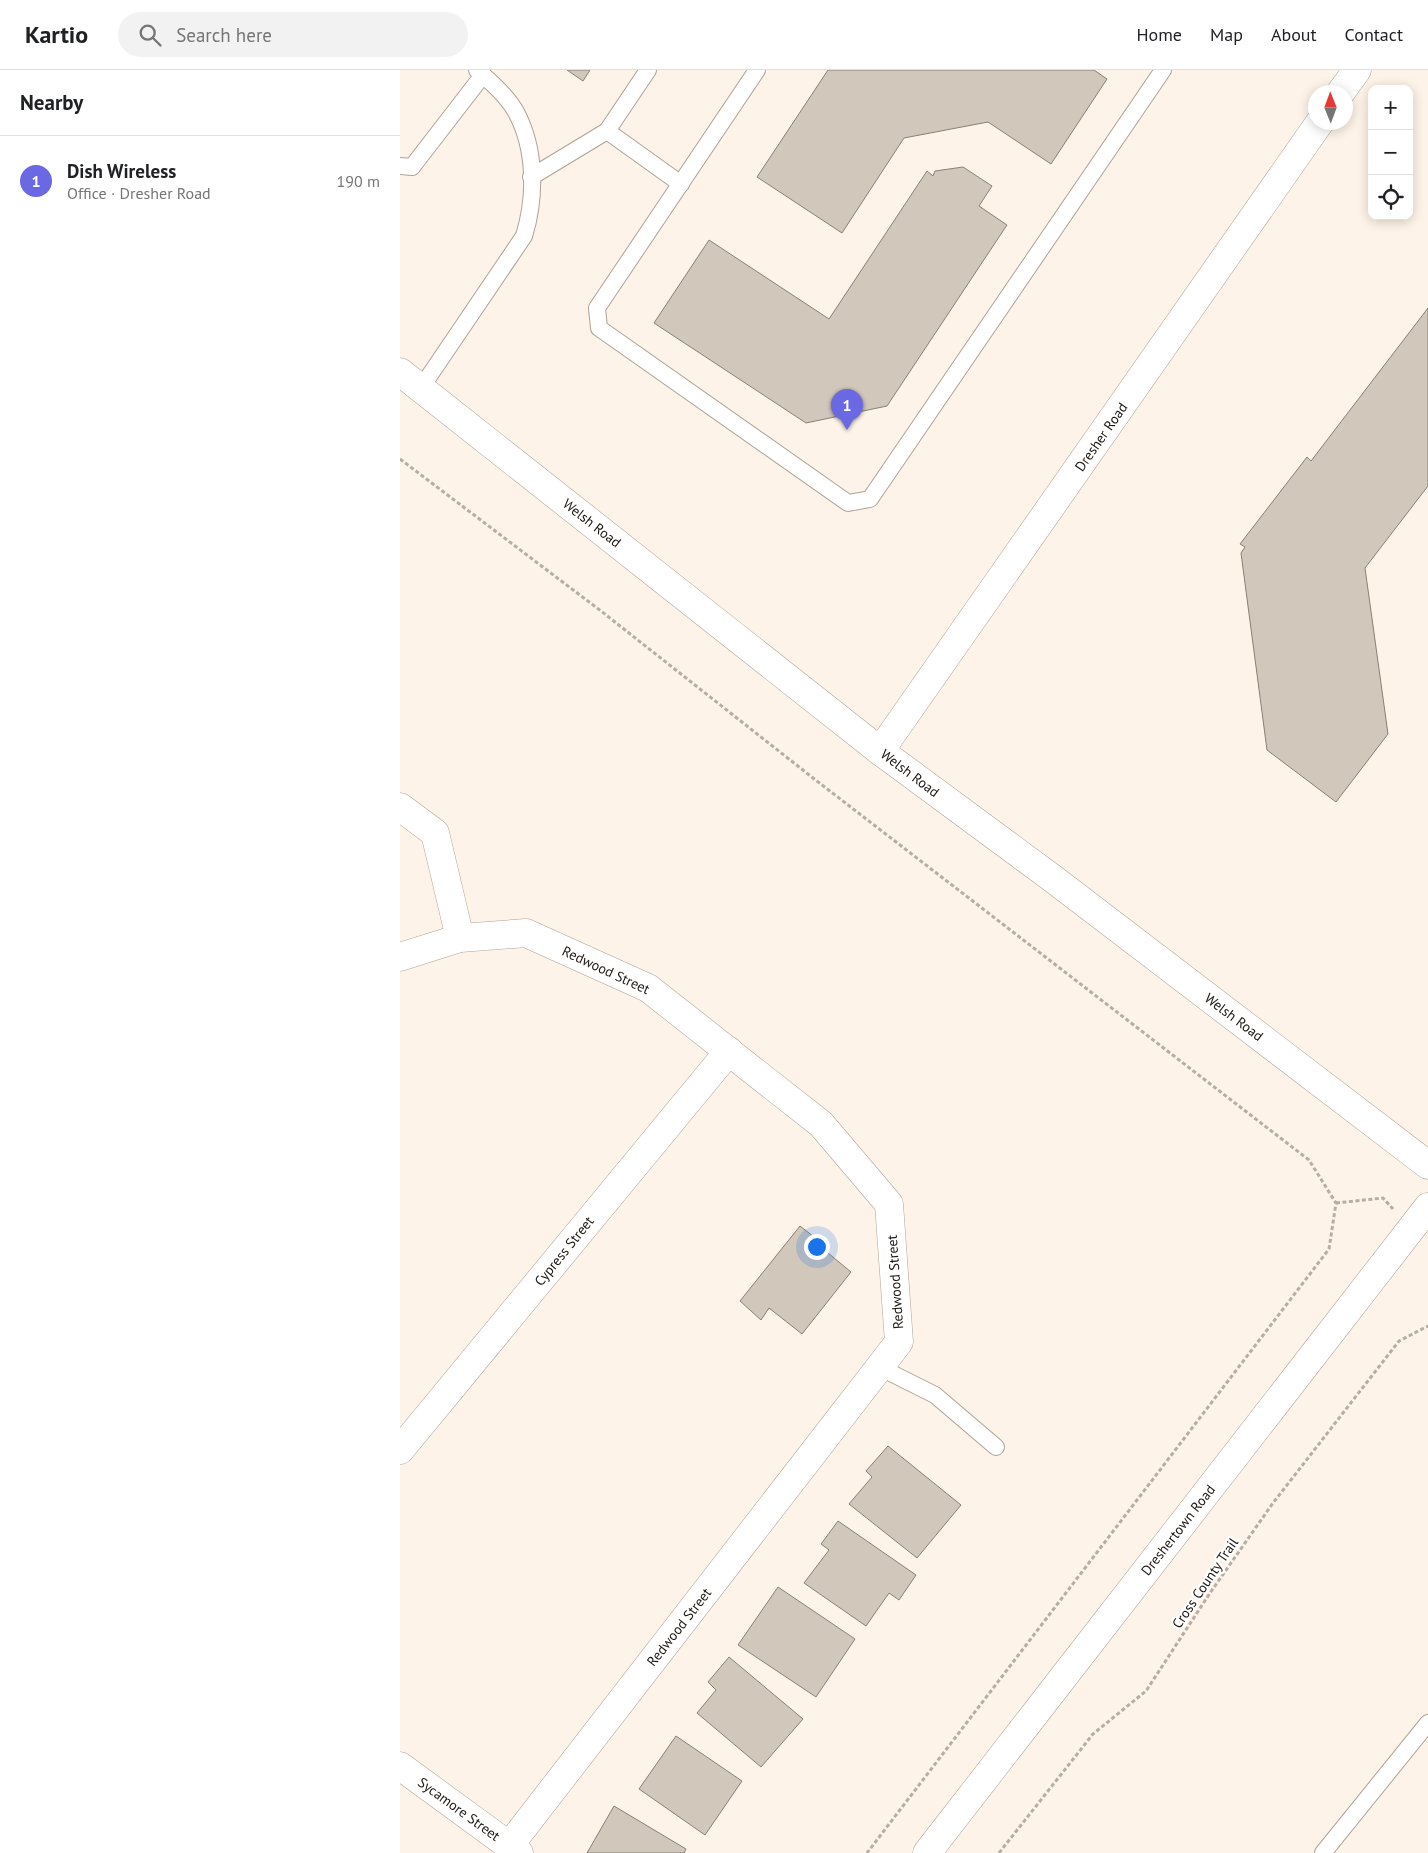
<!DOCTYPE html>
<html lang="en">
<head>
<meta charset="utf-8">
<style>
	:root { --surface:#fff; --page:#f2f2f2; --text:#202124; --muted:#757577; --line:#e0e0e0; --accent:#6a68e2 }
	body { margin:0; font-family:"PT Sans",sans-serif; background:var(--page); color:var(--text) }
	.controls { position:absolute; right:15px; top:15px; display:grid; overflow:hidden; border-radius:10px; box-shadow:0 2px 12px #0003 }
	.controls button { width:45px; height:45px; display:grid; place-items:center; padding:0; border:0; border-bottom:1px solid var(--line); background:var(--surface); color:var(--text); font:25px sans-serif }
	.compass { position:absolute; left:908px; top:15px; width:45px; height:45px; border-radius:50%; background:var(--surface); box-shadow:0 2px 12px #0003; rotate:359deg }
	.you { position:absolute; left:416px; top:1176px; width:18px; height:18px; margin:-12px; border:4px solid #fff; border-radius:50%; background:#1a73e8; box-shadow:0 0 0 8px #1a73e833 }
	.badge { display:grid; place-items:center; width:32px; height:32px; border-radius:50%; background:var(--accent); color:#fff; font-size:16px; font-weight:700 }
	.pin { position:absolute; translate:-50% -41px; filter:drop-shadow(0 1px 2px #0008) }
	.pin::after { content:''; position:absolute; top:26px; width:18px; height:15px; background:inherit; clip-path:polygon(0 0,100% 0,50% 100%) }
	.list { margin:0; padding:0; list-style:none }
	h2 { display:flex; justify-content:space-between; align-items:center; height:65px; margin:0; padding:0 20px; font-size:21px }
	h2 small { font-size:16px; font-weight:400; color:var(--muted) }
	.list li { display:grid; grid-template-columns:32px 1fr auto; gap:15px; align-items:center; box-sizing:border-box; height:90px; padding:0 20px; border-top:1px solid var(--line) }
	.list b { display:block; font-size:19px; white-space:nowrap }
	.list p { margin:0; font-size:16px; white-space:nowrap; color:var(--muted) }
	.list em { font-size:16px; font-style:normal; color:var(--muted) }
	.icon { flex:none; width:28px; height:28px; fill:none; stroke:currentColor; stroke-width:2; stroke-linecap:round; stroke-linejoin:round }
	.map { position:relative; flex:none; width:1028px; height:1783px; overflow:hidden }
	header { display:flex; align-items:center; gap:30px; box-sizing:border-box; height:70px; padding:0 25px; background:var(--surface); border-bottom:1px solid var(--line) }
	header strong { font-size:24px }
	nav { display:flex; gap:28px; margin-inline-start:auto; font-size:18px }
	.search { width:350px; height:45px; background:var(--page); display:flex; align-items:center; gap:12px; box-sizing:border-box; padding:0 18px; border-radius:28px; color:var(--muted); font-size:19px }
	main { display:flex }
	aside { flex:1; background:var(--surface) }
	.map>svg:first-child { display:block }
</style>
</head>
<body>
<header>
<strong>Kartio</strong>
<div class="search"><svg class="icon" aria-label="search" viewBox="0 0 24 24"><circle cx="10" cy="10" r="6"/><path d="M15 15l6 6"/></svg>Search here</div>
<nav><a>Home</a><a>Map</a><a>About</a><a>Contact</a></nav>
</header>
<main>
<aside>
<h2>Nearby<small></small></h2>
<ul class="list">
<li><span class="badge">1</span><div><b>Dish Wireless</b><p>Office · Dresher Road</p></div><em>190 m</em></li>
</ul>
</aside>
<div class="map">
<svg width="1028" height="1783" viewBox="0 0 1028 1783">
	<rect width="100%" height="100%" fill="#fef3e8"/>
	<!-- building -->
	<g fill="#d1c7bb" stroke="#898075">
		<polygon points="167,0 190,0 183,11"/>
		<polygon points="428,0 694,0 707,9 651,94 588,52 504,68 442,163 357,107"/>
		<polygon points="563,97 592,116 579,136 607,155 487,336 406,353 254,253 309,170 429,249 527,101 533,106 535,101"/>
		<polygon points="1028,238 1028,416 965,498 988,664 936,732 867,680 841,483 845,477 840,474 907,387 911,391"/>
		<polygon points="400,1156 423,1174 422,1178 451,1202 402,1264 369,1238 361,1250 340,1231"/>
		<polygon points="488,1376 561,1435 517,1488 449,1434 472,1407 466,1401"/>
		<polygon points="438,1451 516,1505 499,1530 489,1523 466,1556 404,1513 429,1480 421,1474"/>
		<polygon points="378,1517 455,1569 416,1627 338,1575"/>
		<polygon points="329,1587 403,1649 361,1697 297,1643 316,1620 308,1612"/>
		<polygon points="276,1666 342,1711 305,1765 239,1719"/>
		<polygon points="214,1736 286,1779 284,1783 187,1783"/>
	</g>
	<g fill="none" stroke-linecap="round" stroke-linejoin="round">
		<!-- service casing -->
		<g stroke="#ada398" stroke-width="18">
			<g id="service">
				<polyline points="357,0 197,238 199,258 448,433 470,429 763,0"/>
				<polyline points="207,61 281,114"/>
				<polyline points="0,96 12,97 83,5"/>
				<polyline points="131,107 207,61 248,0"/>
				<path d="M21 318 124 166C136 127 136 79 116 42 107 26 91 12 77 0"/>
				<polyline points="479,1297 535,1325 596,1377"/>
				<polyline points="923,1783 1028,1653"/>
			</g>
		</g>
		<!-- minor casing -->
		<g stroke="#ada398" stroke-width="29">
			<g id="minor">
				<polyline points="0,737 35,763 60,868"/>
				<polyline points="0,887 60,868 126,863 248,918 421,1054 489,1134 499,1272 109,1776"/>
				<polyline points="0,1380 329,981"/>
				<polyline points="0,1696 119,1783"/>
			</g>
		</g>
		<!-- secondary casing -->
		<g stroke="#ada398" stroke-width="29">
			<g id="secondary">
				<polyline points="941,22 957,0"/>
				<polyline points="480,681 920,52"/>
				<polyline points="527,1783 1028,1137"/>
			</g>
		</g>
		<!-- primary casing -->
		<g stroke="#ada398" stroke-width="29">
			<polyline id="primary" points="0,302 480,681 652,808 1028,1095"/>
		</g>
		<!-- path -->
		<g stroke="#b6ada5" stroke-width="3" stroke-dasharray="4 2.5" stroke-linecap="butt">
			<polyline points="0,389 201,541 413,708 909,1090 936,1133 929,1179 467,1783"/>
			<polyline points="936,1133 983,1128 993,1139"/>
			<polyline points="599,1783 693,1664 746,1621 810,1523 873,1433 999,1271 1028,1256"/>
		</g>
		<!-- service -->
		<use href="#service" stroke="#fff" stroke-width="16"/>
		<!-- minor -->
		<use href="#minor" stroke="#fff" stroke-width="28"/>
		<!-- secondary -->
		<use href="#secondary" stroke="#fff" stroke-width="28"/>
		<!-- primary -->
		<use href="#primary" stroke="#fff" stroke-width="28"/>
	</g>
	<g text-anchor="middle" stroke-width="4.5" stroke-linejoin="round" paint-order="stroke">
		<!-- street labels -->
		<g font-size="14" fill="#1a1612" stroke="#fff">
			<text transform="translate(701 367) rotate(-55)" y="5">Dresher Road</text>
			<text transform="translate(192 453) rotate(38)" y="5">Welsh Road</text>
			<text transform="translate(510 703) rotate(37)" y="5">Welsh Road</text>
			<text transform="translate(206 900) rotate(25)" y="5">Redwood Street</text>
			<text transform="translate(834 947) rotate(37)" y="5">Welsh Road</text>
			<text transform="translate(164 1181) rotate(-51)" y="5">Cypress Street</text>
			<text transform="translate(495 1212) rotate(-94)" y="5">Redwood Street</text>
			<text transform="translate(778 1460) rotate(-52)" y="5">Dreshertown Road</text>
			<text transform="translate(805 1513) rotate(-56)" y="5">Cross County Trail</text>
			<text transform="translate(279 1557) rotate(-52)" y="5">Redwood Street</text>
			<text transform="translate(59 1739) rotate(36)" y="5">Sycamore Street</text>
		</g>
	</g>
</svg>
<div class="controls">
<button>+</button>
<button>−</button>
<button><svg class="icon" aria-label="locate" viewBox="0 0 24 24"><circle cx="12" cy="12" r="6"/><path d="M12 2v4M12 18v4M2 12h4M18 12h4"/></svg></button>
</div>
<svg class="compass" viewBox="-18 -18 36 36"><path d="M0-13l5 13h-10z" fill="#e53935"/><path d="M0 13l5-13h-10z" fill="#757577"/></svg>
<div class="you"></div>
<div class="pin badge" style="left:447px;top:360px">1</div>
</div>
</main>
</body>
</html>
